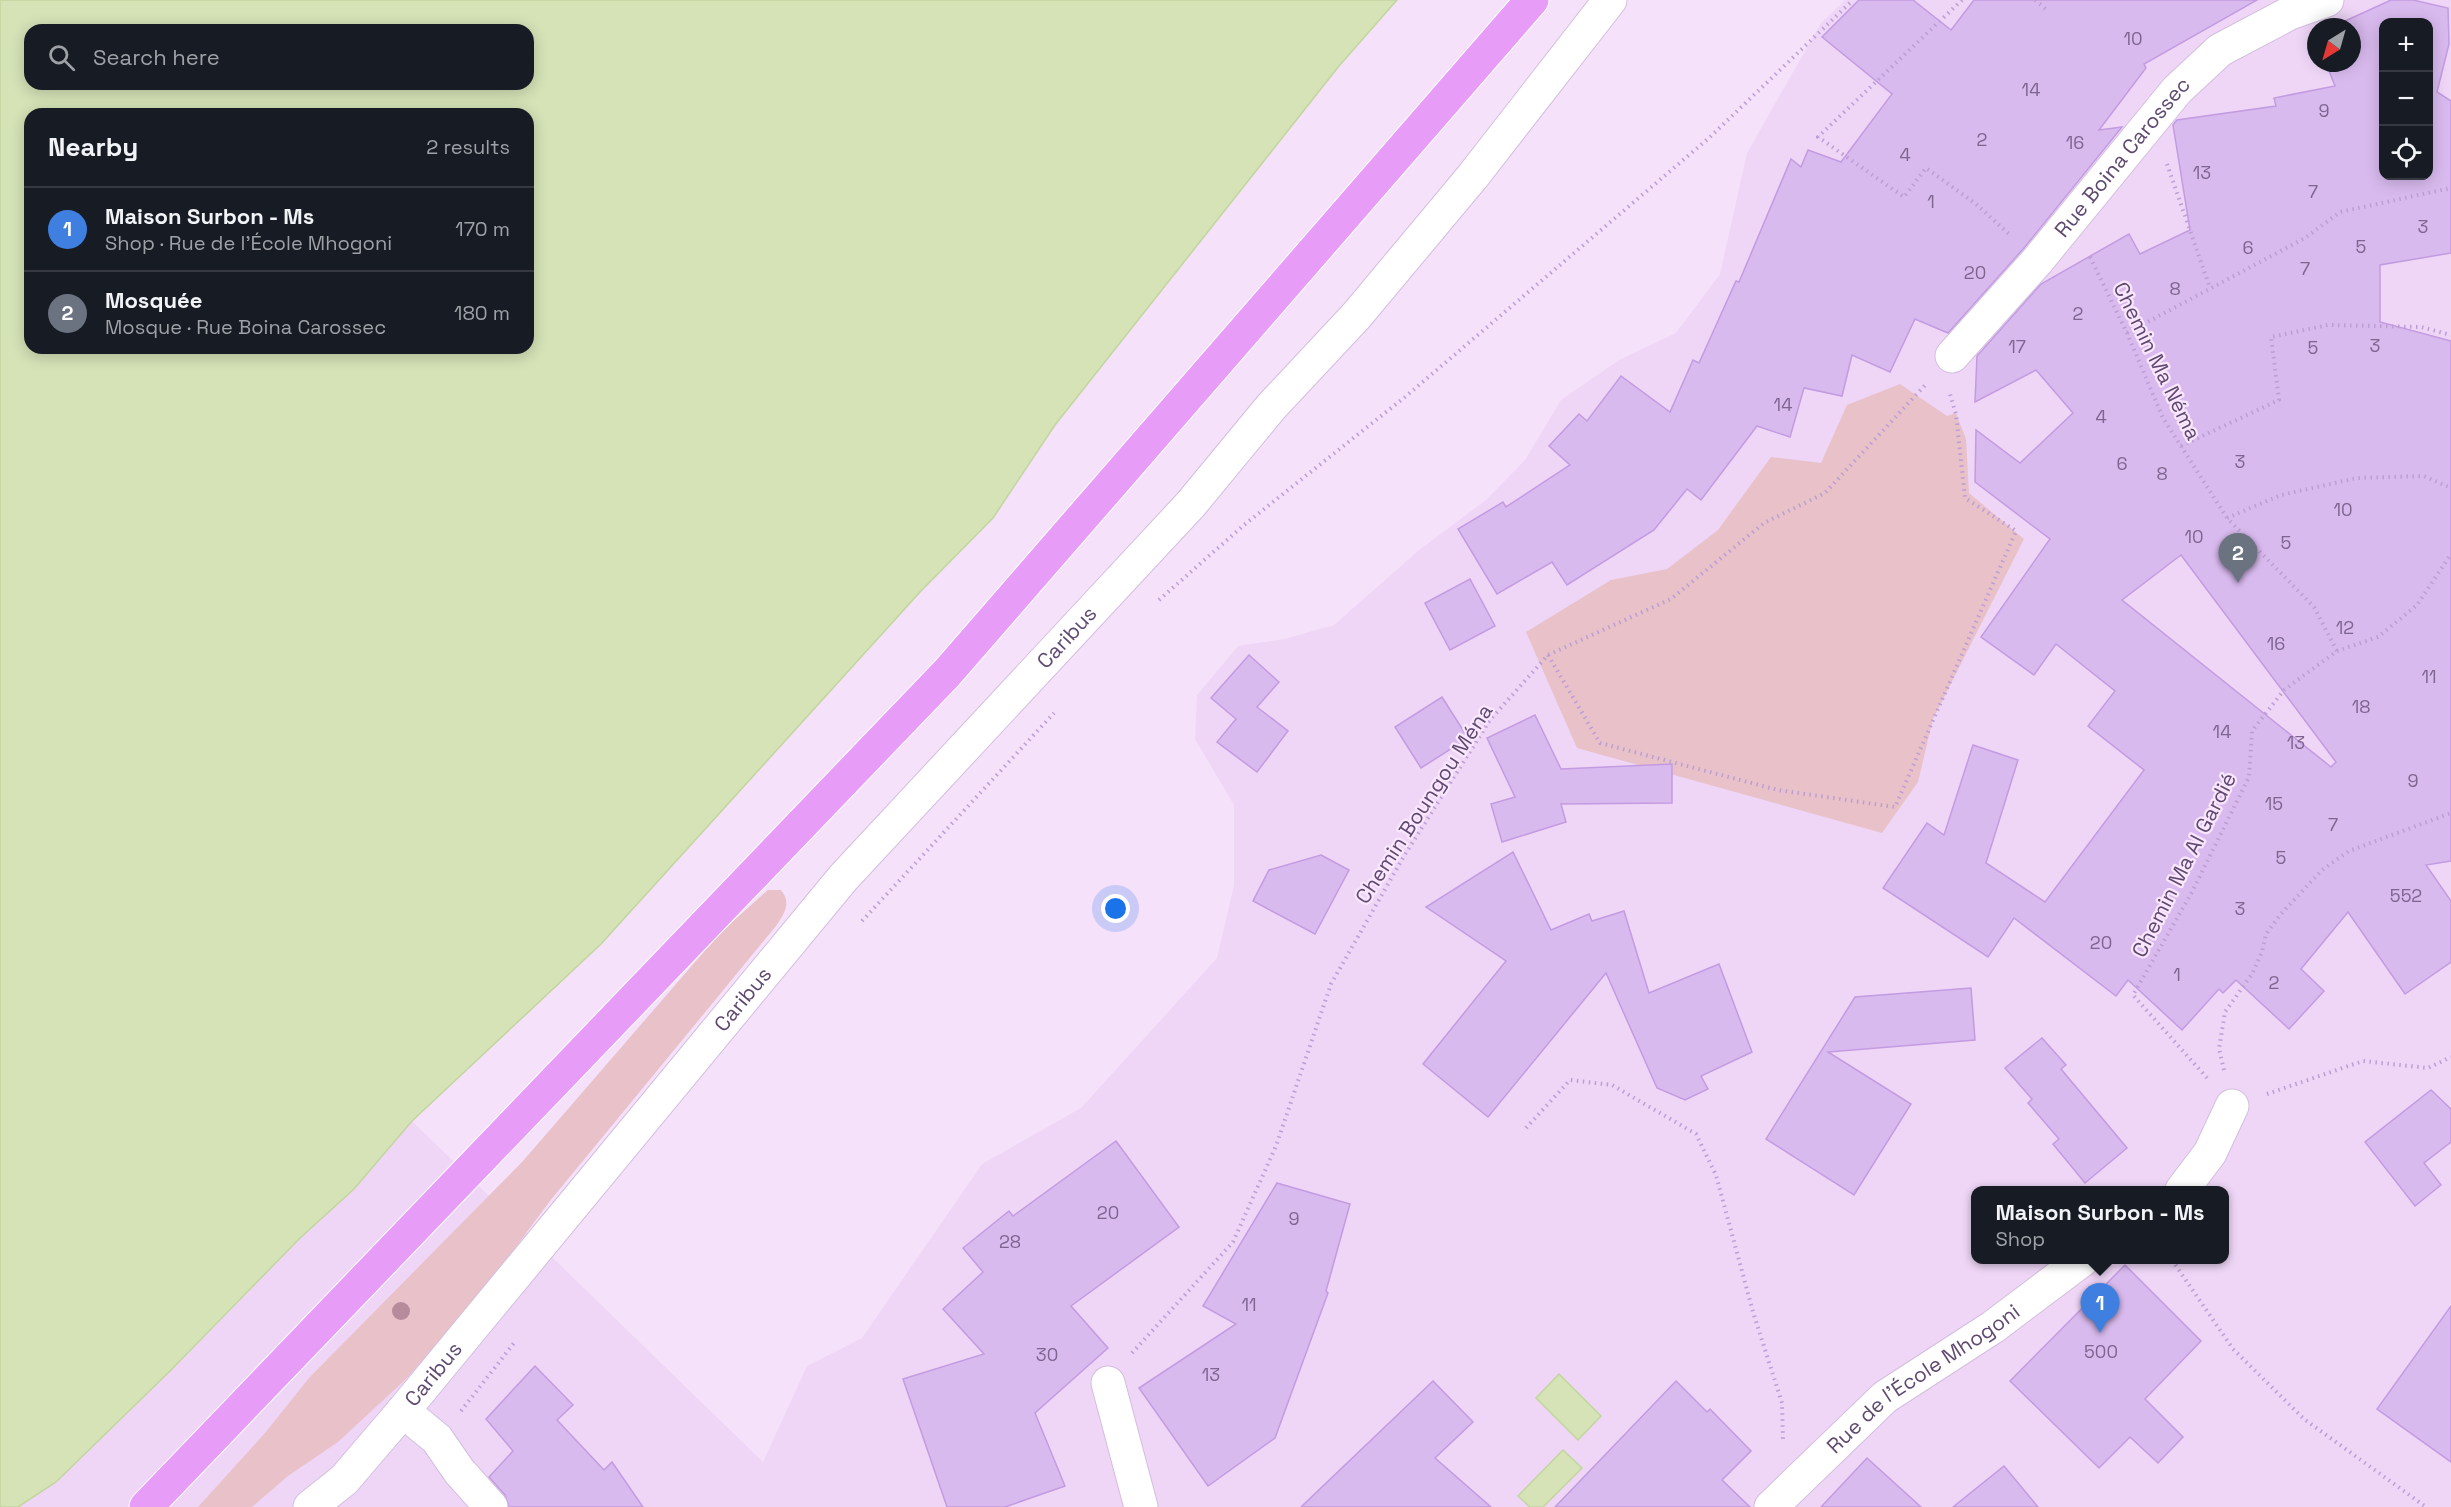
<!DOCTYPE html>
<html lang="en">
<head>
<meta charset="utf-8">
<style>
	:root { --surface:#171b24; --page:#242831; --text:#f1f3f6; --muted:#9ea1a6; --line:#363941; --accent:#884ae1 }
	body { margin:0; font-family:"Space Grotesk",sans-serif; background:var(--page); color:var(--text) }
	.controls { position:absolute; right:18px; top:18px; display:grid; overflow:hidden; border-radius:12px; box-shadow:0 3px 15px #0003 }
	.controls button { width:54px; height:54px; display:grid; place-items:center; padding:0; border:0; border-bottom:2px solid var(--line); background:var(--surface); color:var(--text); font:30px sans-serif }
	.compass { position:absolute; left:2307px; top:18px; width:54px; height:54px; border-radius:50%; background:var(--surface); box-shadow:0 3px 15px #0003; rotate:217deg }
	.you { position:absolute; left:1116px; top:909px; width:21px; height:21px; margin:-15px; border:4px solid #fff; border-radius:50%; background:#1a73e8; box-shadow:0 0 0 9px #1a73e833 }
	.badge { display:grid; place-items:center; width:39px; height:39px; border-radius:50%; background:var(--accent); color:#fff; font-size:20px; font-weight:700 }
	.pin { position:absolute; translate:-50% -50px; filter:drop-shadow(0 2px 3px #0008) }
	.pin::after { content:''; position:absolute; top:32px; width:21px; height:18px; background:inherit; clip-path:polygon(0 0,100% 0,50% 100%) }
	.popup { position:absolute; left:1971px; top:1186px; width:258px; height:78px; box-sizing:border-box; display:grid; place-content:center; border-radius:12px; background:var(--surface); filter:drop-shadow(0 2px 4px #0005); font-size:20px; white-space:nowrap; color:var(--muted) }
	.popup b { font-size:22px; color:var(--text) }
	.popup::after { content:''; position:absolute; left:50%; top:100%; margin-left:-12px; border:12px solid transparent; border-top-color:var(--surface) }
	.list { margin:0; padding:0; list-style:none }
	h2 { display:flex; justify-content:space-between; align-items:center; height:78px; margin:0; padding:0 24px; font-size:26px }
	h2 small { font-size:20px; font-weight:400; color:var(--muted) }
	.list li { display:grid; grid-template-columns:39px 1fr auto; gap:18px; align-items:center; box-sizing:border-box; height:84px; padding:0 24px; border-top:2px solid var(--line) }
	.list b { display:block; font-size:22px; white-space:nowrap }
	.list p { margin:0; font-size:20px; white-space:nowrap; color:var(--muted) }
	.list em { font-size:20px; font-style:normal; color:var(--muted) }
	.icon { flex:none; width:33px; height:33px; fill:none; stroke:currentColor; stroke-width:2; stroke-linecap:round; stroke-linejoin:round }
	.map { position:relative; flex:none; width:2451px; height:1507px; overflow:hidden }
	.search { position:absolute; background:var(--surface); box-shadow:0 3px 15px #0003; left:24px; top:24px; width:510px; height:66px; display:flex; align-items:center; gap:15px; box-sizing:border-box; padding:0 21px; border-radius:18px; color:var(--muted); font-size:22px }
	.panel { position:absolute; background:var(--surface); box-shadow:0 3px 15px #0003; left:24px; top:108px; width:510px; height:246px; border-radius:18px }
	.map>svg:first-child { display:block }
</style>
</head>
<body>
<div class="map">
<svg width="2451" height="1507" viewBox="0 0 2451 1507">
	<rect width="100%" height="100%" fill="#f6e1fb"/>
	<!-- residential -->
	<path fill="#efd6f7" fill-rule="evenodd" d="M1845 0H2451V1507H18L412 1121 763 1462 807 1366 862 1338 982 1164 1081 1108 1217 958 1234 885V805L1195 739 1197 695 1238 646 1284 639 1334 625 1418 551 1487 499 1525 460 1561 400 1619 360 1676 333 1720 274 1747 153 1821 23ZM2384 22H2428V176H2384ZM2316 27H2352V63H2316ZM1976 1190H2224V1260H1976Z"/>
	<!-- green -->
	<g fill="#e8c1c9">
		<polygon points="1900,384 1947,416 1956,413 1966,439 1969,493 2024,539 1933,719 1918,782 1882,833 1577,748 1526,632 1611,580 1667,569 1718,530 1771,457 1821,463 1847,405"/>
		<path d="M768 890H781C792 903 784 914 776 926L550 1201 471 1307 406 1379 338 1442 288 1476 252 1507H198L265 1433 309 1378 523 1161 721 932Z"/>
	</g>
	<!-- water -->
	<g fill="#d5e3b7" stroke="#c2d59e" stroke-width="1.5" fill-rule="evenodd">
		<path d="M0 0H1397L1339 66 1055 425 993 518 920 592 601 944 412 1121 354 1189 299 1239 170 1371 56 1482 18 1507H0ZM30 30H528V84H30ZM30 114H528V348H30Z"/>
		<polygon points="1559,1374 1601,1416 1578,1440 1536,1398"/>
		<polygon points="1563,1450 1582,1468 1543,1507 1530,1507 1518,1496"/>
	</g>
	<!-- building -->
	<g fill="#d9baef" stroke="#c39be1" stroke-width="1.5" fill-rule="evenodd">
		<polygon points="1859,0 1913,0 1951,30 1974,0 2257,0 2144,64 2146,68 2099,130 2122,127 2024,248 1948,333 1915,319 1890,372 1852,355 1842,396 1804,388 1790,437 1757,426 1701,500 1687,489 1654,530 1567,585 1552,562 1497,594 1458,529 1503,502 1506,507 1570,465 1549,446 1579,414 1587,421 1621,376 1670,412 1693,360 1699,363 1736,281 1739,282 1791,159 1801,167 1808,150 1841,162 1892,94 1822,37"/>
		<path d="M2391 0H2413L2448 8 2449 44 2437 92 2451 101V253L2380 265V322L2451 341V861L2426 865 2451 901V962L2405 994 2348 912 2301 969 2324 991 2289 1029 2236 980 2223 993 2219 989 2182 1030 2128 980 2116 996 2014 918 1988 957 1883 888 1927 823 1944 835 1973 745 2018 760 1986 863 2045 902 2144 770 2088 726 2115 691 2056 644 2034 675 1981 637 2050 539 1975 482 1976 430 2020 463 2073 413 2036 370 1975 402 1977 356 2041 284 2129 234 2140 254 2190 230 2173 125 2177 120 2276 106 2274 98 2335 86 2326 63H2352V27H2332ZM2384 22H2428V176H2384ZM2181 555 2336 762 2331 767 2122 600Z"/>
		<polygon points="1470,579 1495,626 1450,650 1425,603"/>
		<polygon points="1249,655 1279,682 1257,707 1288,731 1257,772 1217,742 1236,719 1211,698"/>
		<polygon points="1442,697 1468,738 1421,768 1395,727"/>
		<polygon points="1535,715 1561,769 1672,764 1672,803 1561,804 1566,822 1502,842 1491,804 1515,797 1487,738"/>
		<polygon points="1513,852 1551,930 1589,914 1592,921 1624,911 1649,993 1719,964 1752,1052 1701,1076 1708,1089 1685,1100 1657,1088 1606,973 1488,1117 1423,1064 1506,961 1426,907"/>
		<polygon points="1321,855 1349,870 1315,934 1253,901 1269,870"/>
		<polygon points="1971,988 1975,1040 1828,1052 1911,1104 1854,1195 1766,1139 1855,997"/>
		<polygon points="2042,1038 2066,1065 2061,1069 2127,1148 2085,1183 2053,1144 2059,1139 2028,1103 2032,1099 2005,1068"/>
		<polygon points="2431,1090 2451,1109 2451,1142 2424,1163 2441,1185 2415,1206 2365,1142"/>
		<polygon points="1116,1141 1179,1227 1071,1306 1108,1348 1035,1413 1065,1486 1005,1507 947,1507 903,1379 984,1354 943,1309 983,1272 963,1248 1009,1211 1013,1216"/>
		<polygon points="1277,1183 1350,1204 1326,1291 1328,1293 1275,1438 1208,1486 1139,1388 1236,1324 1203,1306"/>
		<polygon points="2125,1265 2201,1341 2145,1399 2183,1437 2158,1463 2130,1437 2099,1468 2010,1381"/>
		<polygon points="2451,1306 2451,1462 2377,1409"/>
		<polygon points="535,1366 573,1405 557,1420 604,1470 612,1462 643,1507 509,1507 505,1495 489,1477 513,1451 486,1419"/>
		<polygon points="1433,1381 1473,1422 1435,1458 1491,1507 1301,1507"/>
		<polygon points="1676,1381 1707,1412 1710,1409 1751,1451 1722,1480 1750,1507 1555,1507"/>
		<polygon points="1867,1458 1921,1507 1821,1507"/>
		<polygon points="2004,1466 2038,1507 1953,1507"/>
	</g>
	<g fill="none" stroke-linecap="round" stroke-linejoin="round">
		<!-- minor casing -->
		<g stroke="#d3bedf" stroke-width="35">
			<g id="minor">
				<path id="s1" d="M1952 356 2038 260 2177 90 2220 50 2290 13 2327 0"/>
				<polyline points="2182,1190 2210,1153 2232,1106"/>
				<polyline points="1108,1383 1141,1507"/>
				<polyline points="403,1411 437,1439 459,1471 491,1507"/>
				<path id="s2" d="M310 1507 344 1480 403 1411 843 878 1191 504 1271 407 1357 315 1473 176 1610 0"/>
				<path id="s3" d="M1771 1507 1885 1397 1993 1327 2082 1260"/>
			</g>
		</g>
		<!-- major casing -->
		<g stroke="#fff" stroke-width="35">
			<polyline id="major" points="146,1507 947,673 1532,0"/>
		</g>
		<!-- path -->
		<g stroke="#bd9ed4" stroke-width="4" stroke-dasharray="1.5 4.5" stroke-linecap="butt">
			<polyline points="1962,0 1818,137 1904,197 1926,168 1976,204 2009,234"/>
			<polyline points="2035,0 2047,10"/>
			<polyline points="2167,164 2210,288"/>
			<polyline points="2090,257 2127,333 2163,418 2181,446 2227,518 2314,607 2337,651"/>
			<polyline points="2127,333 2305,238 2340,212 2451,188"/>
			<polyline points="2181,446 2279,400 2271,337 2328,325 2421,327 2451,335"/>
			<polyline points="2227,518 2281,495 2357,478 2424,476 2451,488"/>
			<polyline points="1159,600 1244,525 1405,397 1709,138 1853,0"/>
			<polyline points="1548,655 1600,743 1778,790 1895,807 2016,531 1965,498 1956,414 1950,394"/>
			<polyline points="862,921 1054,713"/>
			<polyline points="2224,1070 2219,1049 2225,1012 2252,974 2262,952 2266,934 2280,915 2322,870 2349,851 2451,813"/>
			<polyline points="2207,1078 2133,995 2192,892 2249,777 2252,731 2284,690 2337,651 2378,637 2417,605 2451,554"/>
			<polyline points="2267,1094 2363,1061 2428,1068 2451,1057"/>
			<polyline points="1526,1128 1570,1080 1612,1085 1696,1134 1716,1175 1753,1312 1782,1403 1783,1440"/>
			<polyline points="2172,1260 2233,1349 2304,1419 2426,1507"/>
			<polyline points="1132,1353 1233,1242 1276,1146 1331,984 1404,856 1490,720 1548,655 1671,599 1764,523 1825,493 1927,383"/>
			<polyline points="461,1411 514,1343"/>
		</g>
		<!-- minor -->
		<use href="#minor" stroke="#fff" stroke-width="33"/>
		<!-- major -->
		<use href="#major" stroke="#e79cf8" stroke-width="33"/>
	</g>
	<!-- trees -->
	<circle fill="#b68c9c" cx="401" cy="1311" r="9"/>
	<g text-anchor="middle" stroke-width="4.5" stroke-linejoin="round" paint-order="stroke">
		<!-- number labels -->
		<g font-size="18" fill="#7e6590">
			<text x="2133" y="45">10</text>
			<text x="2031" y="96">14</text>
			<text x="2324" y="117">9</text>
			<text x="1982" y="146">2</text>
			<text x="2075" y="149">16</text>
			<text x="1905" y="161">4</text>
			<text x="2202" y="179">13</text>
			<text x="2313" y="198">7</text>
			<text x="1931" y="208">1</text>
			<text x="2423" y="233">3</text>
			<text x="2361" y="253">5</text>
			<text x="2248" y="254">6</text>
			<text x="2305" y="275">7</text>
			<text x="1975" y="279">20</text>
			<text x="2175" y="295">8</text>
			<text x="2078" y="320">2</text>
			<text x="2375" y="352">3</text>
			<text x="2017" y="353">17</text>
			<text x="2313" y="354">5</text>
			<text x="1783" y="411">14</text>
			<text x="2101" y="423">4</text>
			<text x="2240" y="468">3</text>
			<text x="2122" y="470">6</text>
			<text x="2162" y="480">8</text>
			<text x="2343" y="516">10</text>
			<text x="2194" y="543">10</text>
			<text x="2286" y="549">5</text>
			<text x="2345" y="634">12</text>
			<text x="2276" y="650">16</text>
			<text x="2429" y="683">11</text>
			<text x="2361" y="713">18</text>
			<text x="2222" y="738">14</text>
			<text x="2296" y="749">13</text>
			<text x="2413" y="787">9</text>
			<text x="2274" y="810">15</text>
			<text x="2333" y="831">7</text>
			<text x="2281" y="864">5</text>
			<text x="2406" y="902">552</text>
			<text x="2240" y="915">3</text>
			<text x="2101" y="949">20</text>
			<text x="2177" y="981">1</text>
			<text x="2274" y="989">2</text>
			<text x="1108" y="1219">20</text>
			<text x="1294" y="1225">9</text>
			<text x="1010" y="1248">28</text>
			<text x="1249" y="1311">11</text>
			<text x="2101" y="1358">500</text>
			<text x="1047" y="1361">30</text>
			<text x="1211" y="1381">13</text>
		</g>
		<!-- street labels -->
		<g font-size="21" fill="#5f4971" stroke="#fae7fe">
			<text dy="7" stroke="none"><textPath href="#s1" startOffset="262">Rue Boina Carossec</textPath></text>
			<text transform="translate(2157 361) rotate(64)" y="7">Chemin Ma Néma</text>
			<text dy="7" stroke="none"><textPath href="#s2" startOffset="1154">Caribus</textPath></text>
			<text transform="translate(1424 804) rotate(-57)" y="7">Chemin Boungou Ména</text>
			<text transform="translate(2184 865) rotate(-63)" y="7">Chemin Ma Al Gardié</text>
			<text dy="7" stroke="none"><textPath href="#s2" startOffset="668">Caribus</textPath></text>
			<text dy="7" stroke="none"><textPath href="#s2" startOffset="182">Caribus</textPath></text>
			<text dy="7" stroke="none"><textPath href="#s3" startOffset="200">Rue de l'École Mhogoni</textPath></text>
		</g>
	</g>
</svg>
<div class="controls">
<button>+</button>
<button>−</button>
<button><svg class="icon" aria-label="locate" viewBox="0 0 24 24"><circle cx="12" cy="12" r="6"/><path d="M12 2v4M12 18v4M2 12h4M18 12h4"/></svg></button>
</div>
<svg class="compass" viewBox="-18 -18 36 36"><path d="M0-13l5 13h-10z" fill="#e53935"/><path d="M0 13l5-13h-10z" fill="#9ea1a6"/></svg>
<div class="you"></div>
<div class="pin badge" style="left:2100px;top:1333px;background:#3f7fe0">1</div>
<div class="popup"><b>Maison Surbon - Ms</b>Shop</div>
<div class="pin badge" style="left:2238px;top:583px;background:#6b7280">2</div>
<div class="search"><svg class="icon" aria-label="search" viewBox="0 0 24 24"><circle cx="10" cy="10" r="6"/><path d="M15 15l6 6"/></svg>Search here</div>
<section class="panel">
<h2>Nearby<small>2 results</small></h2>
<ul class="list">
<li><span class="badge" style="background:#3f7fe0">1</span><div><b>Maison Surbon - Ms</b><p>Shop · Rue de l'École Mhogoni</p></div><em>170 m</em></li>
<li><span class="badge" style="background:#6b7280">2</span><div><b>Mosquée</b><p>Mosque · Rue Boina Carossec</p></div><em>180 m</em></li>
</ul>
</section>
</div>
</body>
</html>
